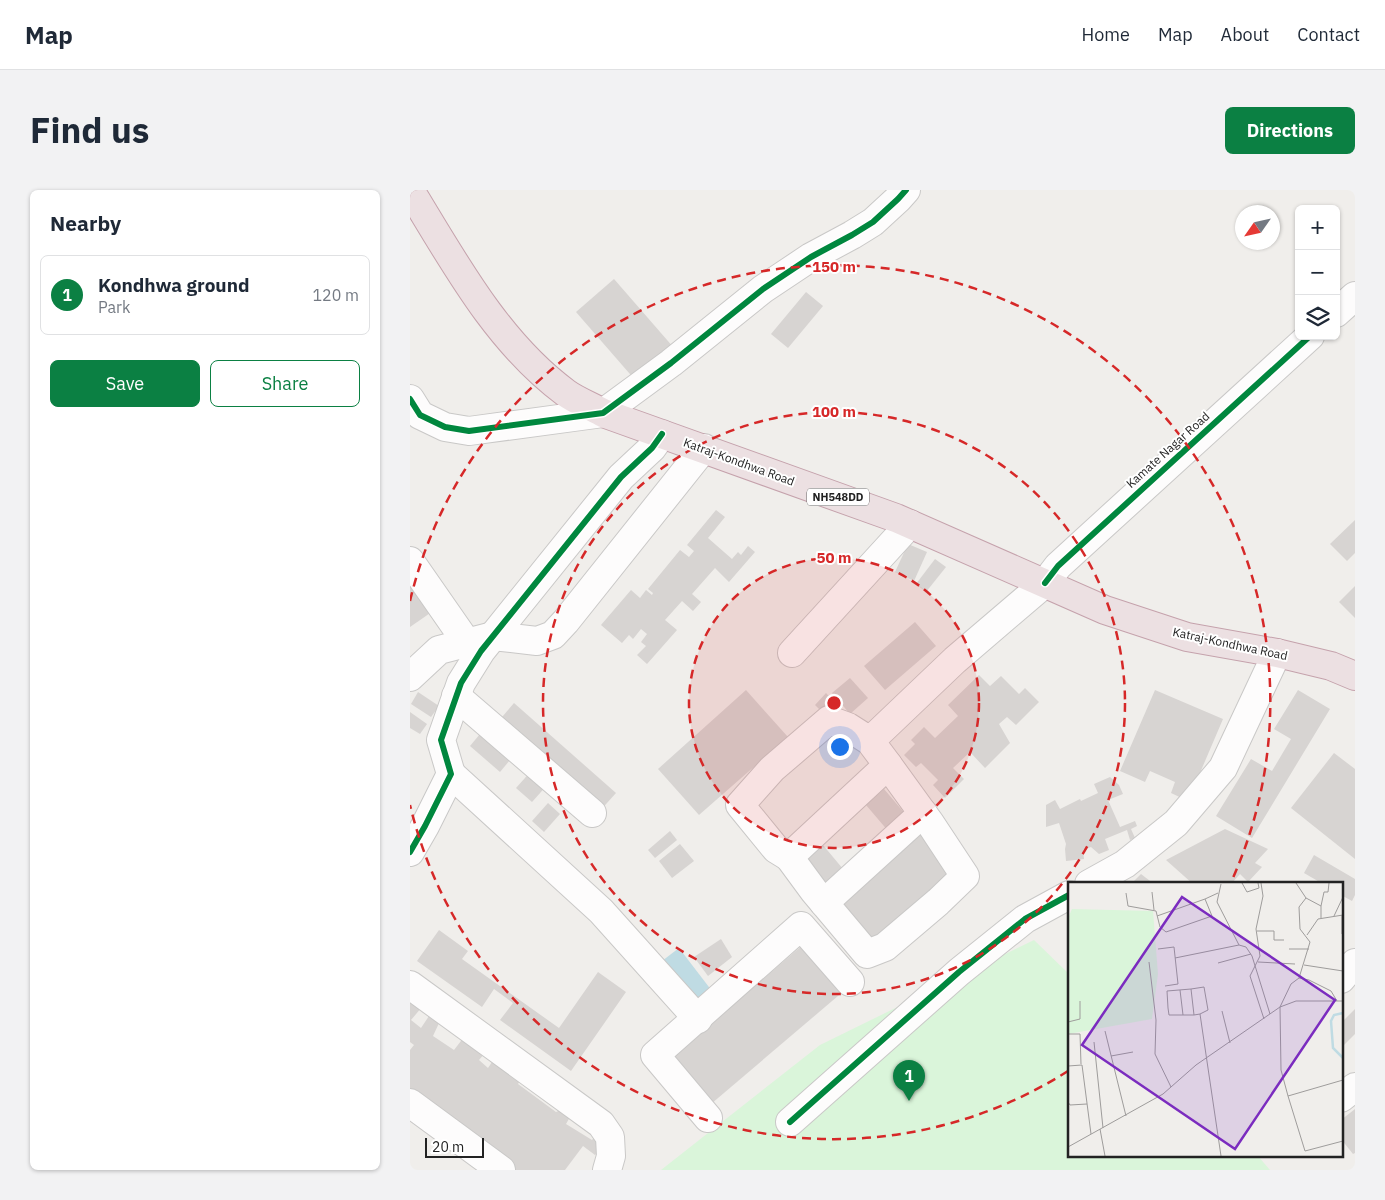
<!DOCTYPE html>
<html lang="en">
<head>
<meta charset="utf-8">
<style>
	:root { --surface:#fff; --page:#f2f2f3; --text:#1f2937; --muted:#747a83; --line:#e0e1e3; --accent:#0b8043 }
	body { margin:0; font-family:"IBM Plex Sans",sans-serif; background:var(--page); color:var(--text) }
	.controls { position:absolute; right:15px; top:15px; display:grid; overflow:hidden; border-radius:8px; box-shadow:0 1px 4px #0004 }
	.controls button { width:45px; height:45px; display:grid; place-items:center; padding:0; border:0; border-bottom:1px solid var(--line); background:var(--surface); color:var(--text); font:25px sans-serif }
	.compass { position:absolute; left:825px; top:15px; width:45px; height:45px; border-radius:50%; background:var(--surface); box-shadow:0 1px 4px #0004; rotate:236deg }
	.scale { position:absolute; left:15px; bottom:12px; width:59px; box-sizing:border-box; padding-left:5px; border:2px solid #222; border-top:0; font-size:14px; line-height:18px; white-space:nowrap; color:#222; -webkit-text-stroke:4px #fff; paint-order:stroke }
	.you { position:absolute; left:429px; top:556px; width:18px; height:18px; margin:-12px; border:4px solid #fff; border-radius:50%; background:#1a73e8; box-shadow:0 0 0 8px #1a73e833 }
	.badge { display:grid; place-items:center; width:32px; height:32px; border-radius:50%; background:var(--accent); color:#fff; font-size:16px; font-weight:700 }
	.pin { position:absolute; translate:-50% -41px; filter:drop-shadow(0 1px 2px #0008) }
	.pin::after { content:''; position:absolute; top:26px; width:18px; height:15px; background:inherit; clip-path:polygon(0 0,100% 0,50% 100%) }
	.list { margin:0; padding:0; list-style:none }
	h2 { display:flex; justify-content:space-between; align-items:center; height:65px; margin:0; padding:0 20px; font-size:21px }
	h2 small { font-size:16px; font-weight:400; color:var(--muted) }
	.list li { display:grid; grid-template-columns:32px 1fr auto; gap:15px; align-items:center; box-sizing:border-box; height:80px; margin:0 10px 10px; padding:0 10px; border:1px solid var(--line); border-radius:8px }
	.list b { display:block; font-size:19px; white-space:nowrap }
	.list p { margin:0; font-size:16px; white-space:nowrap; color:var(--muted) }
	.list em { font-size:16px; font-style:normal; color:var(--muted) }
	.actions { display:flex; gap:10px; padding:15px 20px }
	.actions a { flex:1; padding:11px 0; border:1px solid var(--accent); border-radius:8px; text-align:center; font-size:18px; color:var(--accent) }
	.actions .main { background:var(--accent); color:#fff }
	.icon { flex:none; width:28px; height:28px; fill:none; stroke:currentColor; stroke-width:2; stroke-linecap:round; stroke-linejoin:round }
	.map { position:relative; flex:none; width:945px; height:980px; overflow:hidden; border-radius:8px }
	header { display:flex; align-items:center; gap:30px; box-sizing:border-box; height:70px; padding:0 25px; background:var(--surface); border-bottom:1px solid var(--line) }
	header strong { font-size:24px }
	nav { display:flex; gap:28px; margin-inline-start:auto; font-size:18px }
	.intro { display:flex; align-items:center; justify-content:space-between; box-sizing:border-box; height:120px; padding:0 30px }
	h1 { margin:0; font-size:35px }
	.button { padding:12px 22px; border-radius:8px; background:var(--accent); color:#fff; font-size:18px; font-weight:700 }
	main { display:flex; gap:30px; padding:0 30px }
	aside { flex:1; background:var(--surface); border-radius:8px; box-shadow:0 1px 4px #0004 }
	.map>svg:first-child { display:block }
</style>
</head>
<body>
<header>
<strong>Map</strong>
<nav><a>Home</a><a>Map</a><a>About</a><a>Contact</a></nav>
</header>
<div class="intro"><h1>Find us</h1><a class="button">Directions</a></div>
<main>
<aside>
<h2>Nearby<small></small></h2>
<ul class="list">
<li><span class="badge">1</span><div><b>Kondhwa ground</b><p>Park</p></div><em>120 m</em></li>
</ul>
<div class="actions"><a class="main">Save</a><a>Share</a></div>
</aside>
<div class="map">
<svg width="945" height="980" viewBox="0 0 945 980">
	<rect width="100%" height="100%" fill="#f0eeeb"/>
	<!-- park -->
	<polygon fill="#daf5da" points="624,750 659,784 659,966 848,966 860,980 251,980 410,855"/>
	<!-- water -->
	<polygon fill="#bfdbe3" points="269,758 302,801 285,813 252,771"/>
	<!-- building -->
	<g fill="#d7d4d2">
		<polygon points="204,89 264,158 226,191 166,122"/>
		<polygon points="396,102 413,116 378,158 361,144"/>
		<polygon points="306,320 315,327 298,348 322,369 328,362 331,365 338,356 345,362 319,392 305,378 282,404 291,412 283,421 272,411 255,430 267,440 237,474 227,465 236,456 231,452 237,444 231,439 223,449 219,445 212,453 191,435 221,400 230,408 236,400 242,405 243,403 238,399 270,360 279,367 284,361 277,355"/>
		<polygon points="945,330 945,363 937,371 920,354"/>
		<polygon points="498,354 517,362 504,391 485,382"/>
		<polygon points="525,369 536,377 516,402 506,394"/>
		<polygon points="0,382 26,419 0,437"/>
		<polygon points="945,396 945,428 929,412"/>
		<polygon points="505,432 526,456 475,500 454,476"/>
		<polygon points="569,485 580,496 591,486 609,504 615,498 629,512 606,535 597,527 589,534 600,553 575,578 560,562 543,578 554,589 535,608 523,595 528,590 511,573 506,577 494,565 505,554 501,550 514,537 525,548 548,526 538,515"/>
		<polygon points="440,488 458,508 440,524 422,503"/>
		<polygon points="336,500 378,547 289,625 248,579"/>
		<polygon points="745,500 813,529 778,611 761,603 765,592 740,581 735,592 710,581"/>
		<polygon points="888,500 920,519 842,648 806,626 841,569 862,581 881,549 864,539"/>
		<polygon points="8,502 29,516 21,527 1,514"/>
		<polygon points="416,503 432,520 421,531 405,515"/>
		<polygon points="104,513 206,603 188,623 86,534"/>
		<polygon points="0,522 17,534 10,544 0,538"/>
		<polygon points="75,538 105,564 90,582 60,556"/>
		<polygon points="924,563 945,579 945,669 881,618"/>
		<polygon points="123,579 139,593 122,612 106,598"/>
		<polygon points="700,587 709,595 713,604 698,610 710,637 725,631 727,636 721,639 725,648 720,650 717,640 695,649 699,660 689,664 681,657 673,660 674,669 656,671 655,659 656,654 649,633 636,637 636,615 645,610 650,619 670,609 671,611 688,603 684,594"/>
		<polygon points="474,599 497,626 479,642 456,615"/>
		<polygon points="138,613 150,624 134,642 122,631"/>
		<polygon points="506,639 545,682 462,758 423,715"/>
		<polygon points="815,639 858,659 845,673 852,677 838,692 830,684 821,694 783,694 756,670"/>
		<polygon points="260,641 267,650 245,668 238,660"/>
		<polygon points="270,654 284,671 262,688 249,671"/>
		<polygon points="413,655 438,685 416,703 386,666 396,657 402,664"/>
		<polygon points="904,665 945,689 945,705 942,711 931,705 931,694 913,694 894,683"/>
		<polygon points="731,684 744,694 721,694"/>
		<polygon points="29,740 58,761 52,769 149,838 188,782 216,802 161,881 90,830 103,813 84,799 72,817 7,771"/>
		<polygon points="311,749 322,767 298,786 284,767"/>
		<polygon points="395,753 435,800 301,914 261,868"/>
		<polygon points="0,809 12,817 1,830 11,838 19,826 30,831 23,846 44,860 54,847 75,863 69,870 78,878 84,869 112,887 108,894 146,922 151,920 160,927 156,934 182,950 187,944 196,954 185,965 173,956 155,980 103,980 0,901 0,860 4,855 0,852"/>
		<polygon points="945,819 945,844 931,858 931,833"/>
		<polygon points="945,919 945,963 943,964 931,949 931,930"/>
	</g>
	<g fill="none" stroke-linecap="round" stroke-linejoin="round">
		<!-- minor casing -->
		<g stroke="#c9c8c7" stroke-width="30">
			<g id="minor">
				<polyline points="926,123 945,106"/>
				<polyline points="0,209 10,225 35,237 59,241 193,223 261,173 353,99 401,67 442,45 463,32 488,9 496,0"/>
				<polyline points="0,371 57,453"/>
				<polyline points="382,463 500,334"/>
				<polyline points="0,487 29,460 83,446 127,451 143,445 156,431 294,258"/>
				<polyline points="46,506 182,623"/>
				<polyline points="460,551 438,537 419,530 362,579 330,615 366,659 379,667 478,575 460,551 545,470 635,393 648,376 900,146"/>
				<polyline points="41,584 191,721 288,829"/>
				<polyline points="0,662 15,636 41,584 31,550 51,493 71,461 211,287 242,258 252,244"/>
				<polyline points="379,667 404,701 457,764 475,757 528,712 555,686 520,633 478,575"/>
				<polyline points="679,694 715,674 766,633 813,578 867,463"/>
				<polyline points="414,713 513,623"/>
				<polyline points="931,789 945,773"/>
				<polyline points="0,795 191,934 200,947 201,966 197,980"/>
				<polyline points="931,908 945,897"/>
				<polyline points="0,913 91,980"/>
				<polyline points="298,928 245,865 391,736 440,792"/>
				<polyline points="380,932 549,782 615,729 659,705"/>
			</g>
		</g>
		<!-- highway casing -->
		<g stroke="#c5a2ac" stroke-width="30">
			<path id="highway" d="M0 0C44 72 87 152 156 203 167 211 181 216 193 223L486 328 695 420 777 447 867 463 921 476 945 486"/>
		</g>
		<!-- minor -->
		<use href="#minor" stroke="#fdfcfc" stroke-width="28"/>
		<!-- highway -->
		<use href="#highway" stroke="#ece0e2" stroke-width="28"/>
		<!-- cycleway casing -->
		<g stroke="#fff" stroke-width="9">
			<g id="cycleway">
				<polyline points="0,209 10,225 35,237 59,241 193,223 261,173 353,99 401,67 442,45 463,32 488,9 496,0"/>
				<polyline points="635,393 648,376 900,146"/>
				<polyline points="0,662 15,636 41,584 31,550 51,493 71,461 211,287 242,258 252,244"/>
				<polyline points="380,932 549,782 615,729 659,705"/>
			</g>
		</g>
		<!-- cycleway -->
		<use href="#cycleway" stroke="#00873e" stroke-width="6"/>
	</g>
	<!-- distance rings -->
	<circle cx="424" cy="513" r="145" fill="#d62828" fill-opacity=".12"/>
	<g fill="none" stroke="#d62828" stroke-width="2.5" stroke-dasharray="9 6">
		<circle cx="424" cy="513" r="145"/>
		<circle cx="424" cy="513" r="291"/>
		<path d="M658 881A436 436 0 0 1 0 615M0 411A436 436 0 1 1 822 690"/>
	</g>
	<g text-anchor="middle" stroke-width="4" stroke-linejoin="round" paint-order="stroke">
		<!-- shield labels -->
		<rect fill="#fff" stroke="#646464" stroke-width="1" x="397" y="298.5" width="62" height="17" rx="4"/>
		<g font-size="11" font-weight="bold" fill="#222">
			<text x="428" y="311">NH548DD</text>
		</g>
		<!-- street labels -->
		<g font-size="12" fill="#222" stroke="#fff">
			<text transform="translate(758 260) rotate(-42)" y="4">Kamate Nagar Road</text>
			<text transform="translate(329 272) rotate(20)" y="4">Katraj-Kondhwa Road</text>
			<text transform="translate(820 454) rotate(12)" y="4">Katraj-Kondhwa Road</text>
		</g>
	</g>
	<!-- overview -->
	<g transform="translate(658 692)">
		<rect width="275" height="275" fill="#f0eeeb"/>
		<path d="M4 27 85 29 90 92 84 137 0 152V36Z" fill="#daf5da"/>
		<path fill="none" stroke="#bfdbe3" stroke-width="2.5" d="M275 131 266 133 263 139 265 166 275 176"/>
		<path fill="none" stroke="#9e9c9b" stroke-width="1" d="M174 1 179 10 191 6 190 1M193 1 195 14 188 47 192 74 182 94 196 137M228 1 238 16 231 25 232 47 242 60 231 96M153 2 149 20 171 63 178 65 184 74 202 132M84 10 86 28M58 11 60 24 88 29 92 45 98 50 144 34 137 17 150 11M238 16 253 24V36M253 24 256 10H260L261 1M89 34 137 17M266 34 275 15M189 49H206V58H216M274 52V33M239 53 250 37 275 33M90 67 106 65 110 102 97 104M221 67H241M107 76 171 63M81 80 88 138 87 172 103 205M190 80 227 82M150 81 183 72M236 83 275 89M123 107 99 109 100 126 101 133H126M112 108 115 133M269 119 263 109 241 98 231 96 223 102 212 125 213 188 220 214 275 198M154 129 162 161M132 132 140 128 136 105 123 107 126 133 132 132 153 274M0 140 12 137V119M37 149 58 234M0 152H12L13 182M26 160 35 246M43 174 65 170M0 184 14 183 23 252M220 214 237 269 275 259M0 220 2 223 19 222M32 247 37 274M0 265 95 212 128 183 212 125 228 119H275"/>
		<path fill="#7b2cbf" fill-opacity="0.15" stroke="#7b2cbf" stroke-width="2.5" d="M114 15 267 118 167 267 14 163Z"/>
		<rect width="275" height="275" fill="none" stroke="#222" stroke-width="2.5"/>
	</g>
	<circle cx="424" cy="513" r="8" fill="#d62828" stroke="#fff" stroke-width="2.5"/>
	<g font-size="15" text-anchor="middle" font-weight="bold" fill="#d62828" stroke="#fff" stroke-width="4" stroke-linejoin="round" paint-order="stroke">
		<text x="424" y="82">150 m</text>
		<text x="424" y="227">100 m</text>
		<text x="424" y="373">50 m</text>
	</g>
</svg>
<div class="controls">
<button>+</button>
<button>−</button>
<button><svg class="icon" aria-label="layers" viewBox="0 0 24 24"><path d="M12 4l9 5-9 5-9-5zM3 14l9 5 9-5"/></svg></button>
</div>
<svg class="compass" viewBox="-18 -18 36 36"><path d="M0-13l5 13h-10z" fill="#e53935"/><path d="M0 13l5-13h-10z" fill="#747a83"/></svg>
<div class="scale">20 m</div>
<div class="you"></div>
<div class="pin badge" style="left:499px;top:911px">1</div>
</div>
</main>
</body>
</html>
